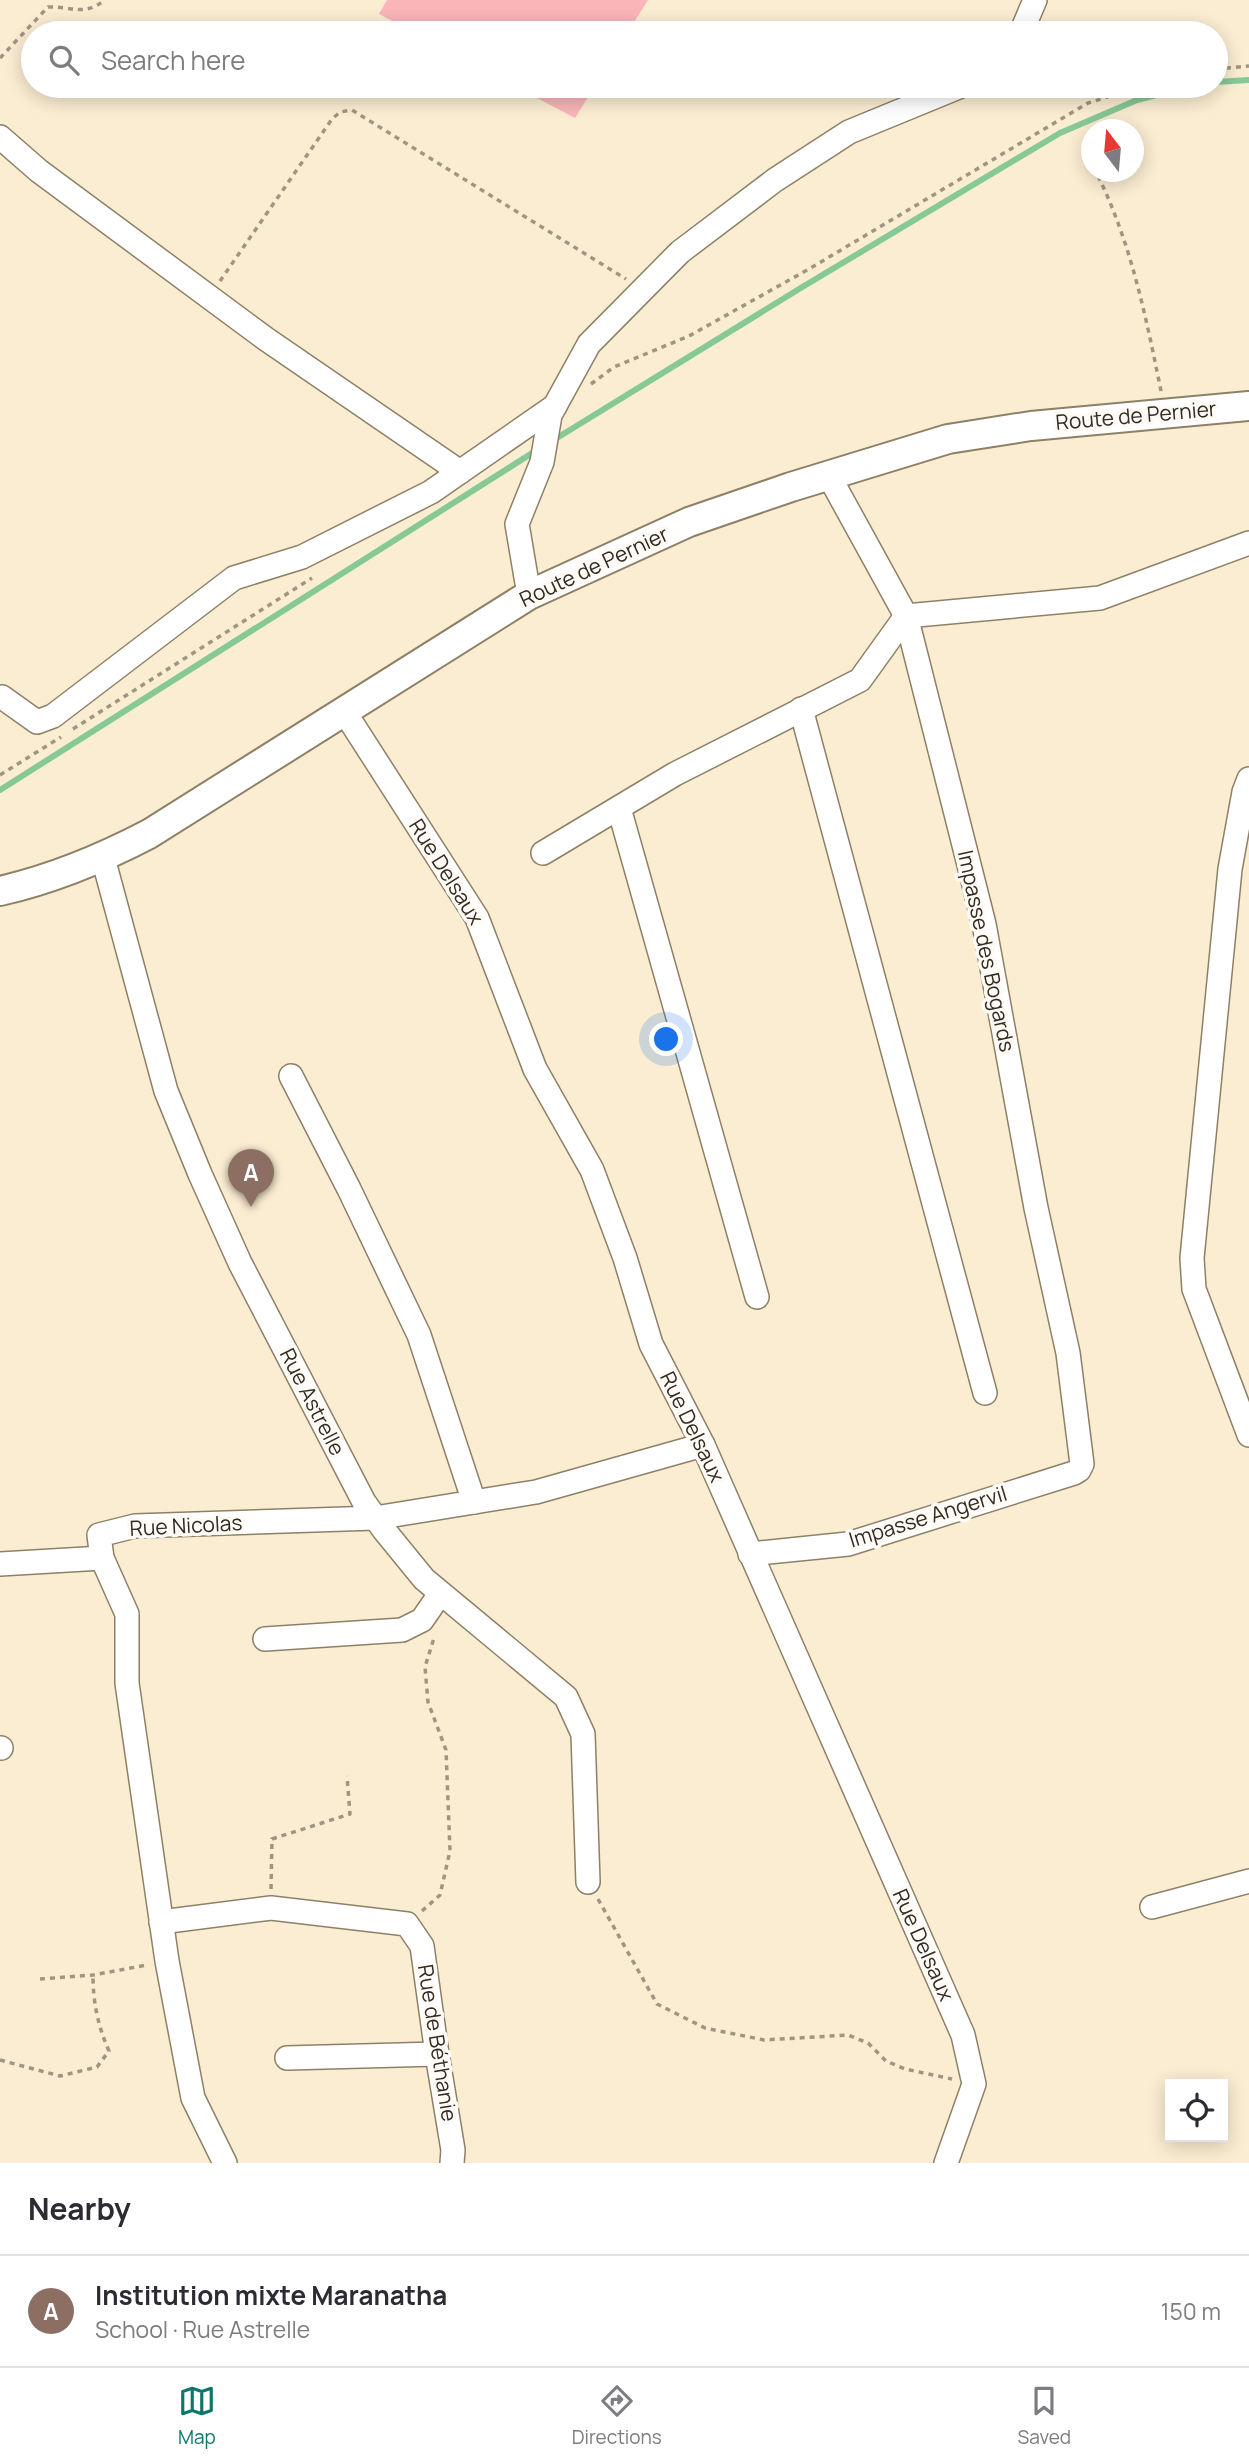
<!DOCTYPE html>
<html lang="en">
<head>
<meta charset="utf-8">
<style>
	:root { --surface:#fff; --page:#f7f7f7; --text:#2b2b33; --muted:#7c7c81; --line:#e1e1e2; --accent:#0f766e }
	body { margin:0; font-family:Manrope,sans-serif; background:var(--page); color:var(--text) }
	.controls { position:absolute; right:21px; bottom:21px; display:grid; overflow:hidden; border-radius:0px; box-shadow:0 4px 18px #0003 }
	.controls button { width:63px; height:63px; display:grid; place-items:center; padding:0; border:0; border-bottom:2px solid var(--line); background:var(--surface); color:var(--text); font:35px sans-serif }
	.compass { position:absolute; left:1081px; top:119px; width:63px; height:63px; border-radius:50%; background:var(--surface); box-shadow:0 4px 18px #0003; rotate:344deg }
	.you { position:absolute; left:667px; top:1040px; width:24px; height:24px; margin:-18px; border:5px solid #fff; border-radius:50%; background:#1a73e8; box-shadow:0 0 0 10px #1a73e833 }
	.badge { display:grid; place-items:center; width:46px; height:46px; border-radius:50%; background:var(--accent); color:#fff; font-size:23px; font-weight:700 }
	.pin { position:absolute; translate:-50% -58px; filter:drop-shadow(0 2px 4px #0008) }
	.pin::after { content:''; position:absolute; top:37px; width:24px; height:21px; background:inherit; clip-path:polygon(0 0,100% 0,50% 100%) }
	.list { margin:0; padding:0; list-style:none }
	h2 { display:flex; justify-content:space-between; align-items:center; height:91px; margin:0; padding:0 28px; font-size:30px }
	h2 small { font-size:23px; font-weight:400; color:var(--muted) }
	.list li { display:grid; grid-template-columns:46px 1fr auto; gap:21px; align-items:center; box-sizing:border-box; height:112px; padding:0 28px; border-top:2px solid var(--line) }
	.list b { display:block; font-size:26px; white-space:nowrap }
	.list p { margin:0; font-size:23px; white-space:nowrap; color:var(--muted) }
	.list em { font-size:23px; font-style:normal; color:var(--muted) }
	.icon { flex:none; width:38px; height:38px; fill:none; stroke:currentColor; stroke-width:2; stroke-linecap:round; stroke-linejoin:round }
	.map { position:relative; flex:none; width:1249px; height:2163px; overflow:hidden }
	.search { position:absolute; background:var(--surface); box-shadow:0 4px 18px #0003; left:21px; right:21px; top:21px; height:77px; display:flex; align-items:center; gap:18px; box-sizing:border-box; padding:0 24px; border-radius:38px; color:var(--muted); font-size:26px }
	.sheet { height:203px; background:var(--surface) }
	nav { display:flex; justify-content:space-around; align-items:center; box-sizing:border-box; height:98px; border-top:2px solid var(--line); background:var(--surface); font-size:19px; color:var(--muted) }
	nav a { display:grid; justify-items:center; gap:4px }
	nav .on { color:var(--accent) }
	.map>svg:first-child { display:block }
</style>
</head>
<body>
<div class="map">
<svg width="1249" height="2163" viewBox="0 0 1249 2163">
	<rect width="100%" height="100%" fill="#fbedd2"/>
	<!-- green -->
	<g fill="#fab5b9">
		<polygon points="387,0 648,0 627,33 415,33 379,14"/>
		<polygon points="514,86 595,86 575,118"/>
	</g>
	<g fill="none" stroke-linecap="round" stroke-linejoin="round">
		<!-- stream -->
		<g stroke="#87c996" stroke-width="6">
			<polyline points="1216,82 1249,80"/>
			<polyline points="552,441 804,286 1060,133 1137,100 1191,86"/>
			<polyline points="0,790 537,450"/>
		</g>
		<!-- minor casing -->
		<g stroke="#8d8067" stroke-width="26">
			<g id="minor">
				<polyline points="1021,33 1035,0"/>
				<polyline points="0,137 39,171 266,339 460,472"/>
				<polyline points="529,595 517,524 542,462 550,415 589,344 680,252 775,180 849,132 961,86"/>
				<polyline points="2,697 37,722 53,716 234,578 302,557 431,492 555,406"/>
				<polyline points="801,709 985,1393"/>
				<polyline points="344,711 477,918 535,1069 592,1170 625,1258 651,1344 703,1445 963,2035 974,2084 946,2163"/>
				<polyline points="1249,779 1244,792 1230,869 1192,1258 1194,1289 1249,1435"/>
				<polyline points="619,808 757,1297"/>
				<polyline points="543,853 675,774 860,680 906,616 1100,598 1249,543"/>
				<polyline points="103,858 166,1091 200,1174 240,1263 364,1502 384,1530 424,1579 566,1697 583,1734 588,1882"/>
				<polyline points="291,1076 349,1189 419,1335 474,1502"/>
				<polyline points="750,1554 848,1544 1074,1473 1079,1470 1082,1464 1068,1353 1036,1208 984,924 906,616 829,476"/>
				<polyline points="0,1564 102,1558"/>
				<polyline points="265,1639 402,1630 422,1620 440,1594"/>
				<polyline points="0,1748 1,1748"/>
				<polyline points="1152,1907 1249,1881"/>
				<polyline points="161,1922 271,1908 407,1924 422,1946 437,2054 453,2150 452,2163"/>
				<polyline points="287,2058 437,2054"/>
				<polyline points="225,2163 193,2098 167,1961 127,1683 127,1614 102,1558 99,1535 135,1526 375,1518 536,1492 703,1445"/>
			</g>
		</g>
		<!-- tertiary casing -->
		<g stroke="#8d8067" stroke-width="32">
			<path id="tertiary" d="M0 891C53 879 101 859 149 834L529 595 689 522 791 487 948 439 1031 426 1249 406"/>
		</g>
		<!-- path -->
		<g stroke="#9f9582" stroke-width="3.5" stroke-dasharray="5 5" stroke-linecap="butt">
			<path d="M0 58 48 7C73 6 83 17 105 0"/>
			<polyline points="1216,69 1249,66"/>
			<path d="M1098 176C1131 243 1146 317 1161 391"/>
			<polyline points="220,281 332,119 340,112 352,110 626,279"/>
			<polyline points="591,384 614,367 689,336 809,269 1088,103 1142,86"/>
			<polyline points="73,729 312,578"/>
			<polyline points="0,775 61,737"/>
			<polyline points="271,1889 272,1839 350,1814 347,1776"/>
			<polyline points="598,1899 657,2004 705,2028 764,2040 848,2035 868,2043 886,2061 905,2069 952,2079"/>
			<polyline points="422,1911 440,1895 450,1851 446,1750 428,1702 425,1667 434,1638"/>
			<polyline points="40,1979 93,1975 147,1965"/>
			<path d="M0 2060 60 2076 97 2067 109 2051C98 2026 93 2003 93 1975"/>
		</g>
		<!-- minor -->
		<use href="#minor" stroke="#fff" stroke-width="23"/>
		<!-- tertiary -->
		<use href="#tertiary" stroke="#fff" stroke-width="28"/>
	</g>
	<g text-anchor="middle" stroke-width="7" stroke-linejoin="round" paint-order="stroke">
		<!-- street labels -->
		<g font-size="21" fill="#312b21" stroke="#fefbf6">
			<text transform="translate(1136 416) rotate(-5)" y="7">Route de Pernier</text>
			<text transform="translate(594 567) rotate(-25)" y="7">Route de Pernier</text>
			<text transform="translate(446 872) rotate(58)" y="7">Rue Delsaux</text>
			<text transform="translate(986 951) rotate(78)" y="7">Impasse des Bogards</text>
			<text transform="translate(312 1402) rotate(63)" y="7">Rue Astrelle</text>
			<text transform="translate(692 1427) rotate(64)" y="7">Rue Delsaux</text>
			<text transform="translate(928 1517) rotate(-17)" y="7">Impasse Angervil</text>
			<text transform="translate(186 1526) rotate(-3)" y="7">Rue Nicolas</text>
			<text transform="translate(923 1945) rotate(66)" y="7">Rue Delsaux</text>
			<text transform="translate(437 2043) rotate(81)" y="7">Rue de Béthanie</text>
		</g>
	</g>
</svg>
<div class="controls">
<button><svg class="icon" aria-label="locate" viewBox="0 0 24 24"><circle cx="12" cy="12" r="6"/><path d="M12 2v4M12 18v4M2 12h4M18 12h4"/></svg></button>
</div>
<svg class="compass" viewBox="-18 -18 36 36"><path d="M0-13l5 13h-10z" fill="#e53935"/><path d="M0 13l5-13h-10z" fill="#7c7c81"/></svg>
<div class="you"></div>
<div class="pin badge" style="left:251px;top:1207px;background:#8d6e63">A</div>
<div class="search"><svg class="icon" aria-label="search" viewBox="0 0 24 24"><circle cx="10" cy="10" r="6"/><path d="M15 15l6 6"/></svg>Search here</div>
</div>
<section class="sheet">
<h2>Nearby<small></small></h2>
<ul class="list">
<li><span class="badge" style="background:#8d6e63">A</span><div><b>Institution mixte Maranatha</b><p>School · Rue Astrelle</p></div><em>150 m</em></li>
</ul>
</section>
<nav>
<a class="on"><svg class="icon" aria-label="map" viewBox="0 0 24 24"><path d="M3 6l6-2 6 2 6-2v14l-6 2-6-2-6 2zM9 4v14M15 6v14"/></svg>Map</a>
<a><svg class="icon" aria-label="directions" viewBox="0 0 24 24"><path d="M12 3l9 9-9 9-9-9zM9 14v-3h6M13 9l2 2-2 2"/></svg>Directions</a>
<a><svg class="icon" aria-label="saved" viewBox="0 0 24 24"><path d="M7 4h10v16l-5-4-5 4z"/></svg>Saved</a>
</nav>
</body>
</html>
